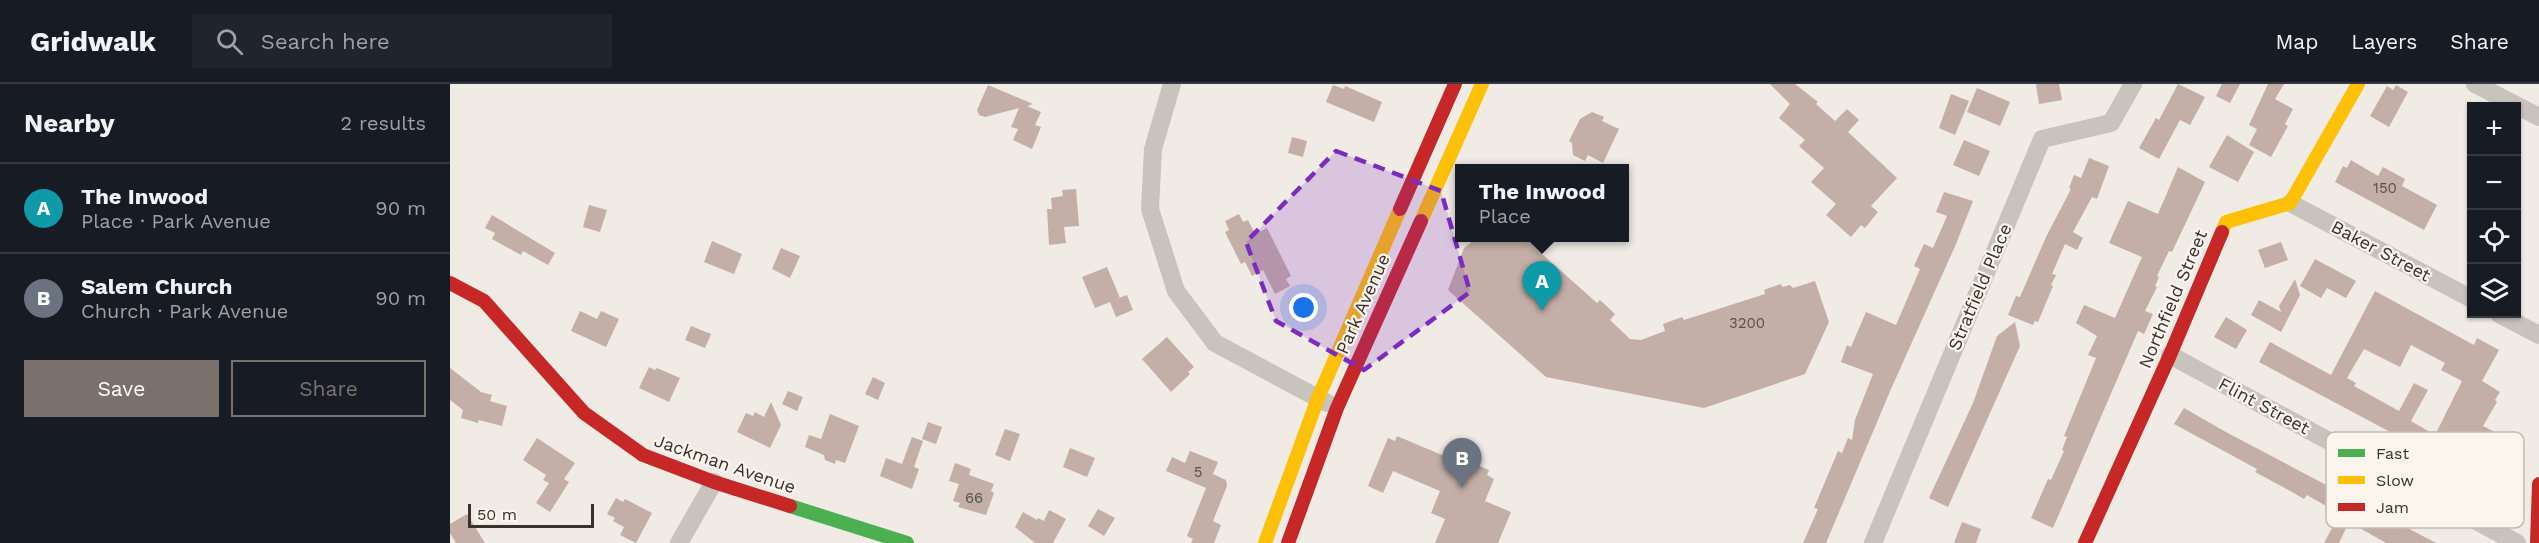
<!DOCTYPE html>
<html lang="en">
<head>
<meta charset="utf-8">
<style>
	:root { --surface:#171b24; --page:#20242c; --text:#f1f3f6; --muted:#9ea1a6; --line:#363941; --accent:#7a716c }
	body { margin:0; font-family:"Work Sans",sans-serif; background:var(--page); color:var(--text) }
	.controls { position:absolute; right:18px; top:18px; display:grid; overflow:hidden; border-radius:0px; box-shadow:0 2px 4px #0004 }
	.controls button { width:54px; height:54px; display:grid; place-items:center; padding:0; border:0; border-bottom:2px solid var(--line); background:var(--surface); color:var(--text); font:30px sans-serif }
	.scale { position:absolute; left:18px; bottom:15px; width:126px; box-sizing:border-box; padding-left:6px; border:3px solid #3b302b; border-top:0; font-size:16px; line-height:21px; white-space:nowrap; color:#3b302b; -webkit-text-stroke:4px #fbf5ee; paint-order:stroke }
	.you { position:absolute; left:854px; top:224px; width:21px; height:21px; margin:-15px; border:4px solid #fff; border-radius:50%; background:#1a73e8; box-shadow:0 0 0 9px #1a73e833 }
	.badge { display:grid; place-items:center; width:39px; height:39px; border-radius:50%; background:var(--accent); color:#fff; font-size:20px; font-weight:700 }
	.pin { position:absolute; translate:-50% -50px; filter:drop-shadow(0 2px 3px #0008) }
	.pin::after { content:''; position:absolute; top:32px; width:21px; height:18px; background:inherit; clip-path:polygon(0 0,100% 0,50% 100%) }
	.popup { position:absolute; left:1005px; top:80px; width:174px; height:78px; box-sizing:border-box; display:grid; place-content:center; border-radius:0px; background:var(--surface); filter:drop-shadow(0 2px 4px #0005); font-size:20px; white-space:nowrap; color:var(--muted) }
	.popup b { font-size:22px; color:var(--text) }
	.popup::after { content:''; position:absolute; left:50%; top:100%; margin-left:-12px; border:12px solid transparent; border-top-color:var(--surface) }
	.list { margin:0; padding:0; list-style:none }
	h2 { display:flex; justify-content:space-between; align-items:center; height:78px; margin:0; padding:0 24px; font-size:26px }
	h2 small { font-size:20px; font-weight:400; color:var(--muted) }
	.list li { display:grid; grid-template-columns:39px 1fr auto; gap:18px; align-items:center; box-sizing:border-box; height:90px; padding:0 24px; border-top:2px solid var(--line) }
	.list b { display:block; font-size:22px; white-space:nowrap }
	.list p { margin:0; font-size:20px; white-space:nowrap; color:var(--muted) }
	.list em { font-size:20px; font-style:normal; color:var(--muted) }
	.actions { display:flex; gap:12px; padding:18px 24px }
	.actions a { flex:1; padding:14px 0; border:2px solid var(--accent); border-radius:0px; text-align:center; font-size:21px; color:var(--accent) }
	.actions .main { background:var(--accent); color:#fff }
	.icon { flex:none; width:33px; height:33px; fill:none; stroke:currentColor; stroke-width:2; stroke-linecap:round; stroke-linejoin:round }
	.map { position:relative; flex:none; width:2089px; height:459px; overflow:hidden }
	header { display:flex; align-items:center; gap:36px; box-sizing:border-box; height:84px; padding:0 30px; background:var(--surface); border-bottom:2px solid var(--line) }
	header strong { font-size:28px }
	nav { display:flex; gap:33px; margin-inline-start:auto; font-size:21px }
	.search { width:420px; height:54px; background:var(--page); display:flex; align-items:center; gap:15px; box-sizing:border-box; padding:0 21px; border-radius:0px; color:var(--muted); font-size:22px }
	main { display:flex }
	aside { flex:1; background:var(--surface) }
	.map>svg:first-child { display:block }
</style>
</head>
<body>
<header>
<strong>Gridwalk</strong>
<div class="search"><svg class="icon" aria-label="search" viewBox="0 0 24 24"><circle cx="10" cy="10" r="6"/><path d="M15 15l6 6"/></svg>Search here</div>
<nav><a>Map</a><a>Layers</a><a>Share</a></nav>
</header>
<main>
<aside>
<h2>Nearby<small>2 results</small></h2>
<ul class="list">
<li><span class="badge" style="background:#0f9aa8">A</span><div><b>The Inwood</b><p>Place · Park Avenue</p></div><em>90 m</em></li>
<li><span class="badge" style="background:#6b7280">B</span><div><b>Salem Church</b><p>Church · Park Avenue</p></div><em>90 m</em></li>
</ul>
<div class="actions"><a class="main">Save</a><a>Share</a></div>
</aside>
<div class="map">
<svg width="2089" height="459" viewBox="0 0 2089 459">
	<rect width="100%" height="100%" fill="#f0ebe5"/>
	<!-- building -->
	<g fill="#c3afa7" fill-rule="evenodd">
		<polygon points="1320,0 1345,0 1368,18 1366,20 1385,37 1397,25 1409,36 1398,48 1447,94 1421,122 1428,128 1415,144 1411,141 1401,153 1376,131 1386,120 1361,98 1374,84 1349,62 1355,56 1329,34 1340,20"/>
		<polygon points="1586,0 1609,0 1612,16 1589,20"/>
		<polygon points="1728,0 1755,13 1740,41 1730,36 1709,75 1689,64 1706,34 1709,36"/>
		<polygon points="1772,0 1790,0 1780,19 1766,12"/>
		<polygon points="1818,0 1834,0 1825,15 1843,25 1835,40 1838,42 1821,73 1799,61 1807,45 1799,41"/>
		<polygon points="538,1 583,20 577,22 591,28 585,41 591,43 582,65 563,56 568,45 561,43 569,24 535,33 529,31 527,26"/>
		<polygon points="883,1 894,5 895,2 932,18 924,38 876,18"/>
		<polygon points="1946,1 1958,8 1939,43 1920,32 1937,2 1943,6"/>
		<polygon points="1527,4 1560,18 1550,42 1517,28"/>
		<polygon points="1501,10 1519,17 1505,51 1489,44"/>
		<polygon points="1142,28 1154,33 1152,37 1169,45 1153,79 1138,71 1135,77 1123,71 1122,59 1119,57 1130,35"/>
		<polygon points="1777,51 1804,68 1788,98 1759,83"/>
		<polygon points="842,53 857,57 853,73 838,69"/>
		<polygon points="1514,56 1540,67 1529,92 1503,81"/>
		<polygon points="1639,74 1659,82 1647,115 1642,113 1623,148 1633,154 1627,166 1615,160 1602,190 1606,191 1601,201 1603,202 1588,238 1585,237 1583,241 1558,231 1566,212 1570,213 1596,153 1621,105 1619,104 1624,91 1631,94"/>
		<polygon points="1901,76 1928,92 1933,83 1955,95 1952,102 1987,121 1974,146 1885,98 1893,82 1897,84"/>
		<polygon points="1728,83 1755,98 1722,168 1719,167 1707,192 1709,193 1705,202 1707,203 1695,227 1703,230 1694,250 1688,247 1603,444 1581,434 1598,395 1601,396 1614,367 1612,366 1617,353 1614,352 1646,274 1638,271 1647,252 1626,239 1634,221 1665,234 1692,173 1659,159 1678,117 1708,130"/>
		<polygon points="626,105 629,142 614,143 616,159 599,161 597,125 602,125 601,114 613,112 612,106"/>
		<polygon points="1494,108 1523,117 1506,160 1441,305 1376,459 1353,459 1368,425 1364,424 1388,367 1392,369 1398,354 1402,356 1405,336 1423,290 1391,278 1397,261 1401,263 1416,228 1446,241 1470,185 1464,182 1474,160 1483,164 1497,132 1486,128"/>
		<polygon points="139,121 157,126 150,148 133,143"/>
		<polygon points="789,130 793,138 798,136 805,150 817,144 841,192 836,195 840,202 825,210 813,186 802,192 795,178 791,180 775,148 779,146 775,137"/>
		<polygon points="42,131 105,169 98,181 73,167 71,171 42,155 45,149 35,144"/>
		<polygon points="1028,153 1079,153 1086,159 1084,163 1147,219 1150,216 1165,230 1160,236 1180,255 1191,256 1215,247 1213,240 1232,233 1234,236 1315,210 1314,206 1331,200 1332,203 1340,201 1343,204 1365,197 1379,238 1355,290 1254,324 1096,293 998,206 1014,164"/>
		<polygon points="262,157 292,170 284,190 254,178"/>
		<polygon points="1831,158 1838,176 1815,184 1808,166"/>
		<polygon points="331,164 350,172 340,194 322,185"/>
		<polygon points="1865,175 1906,197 1896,214 1877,204 1871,214 1850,202"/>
		<polygon points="657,183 670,214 666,215 677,211 683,226 666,233 660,218 645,224 632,193"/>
		<polygon points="1845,195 1850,211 1831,248 1801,231 1809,216 1831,228 1829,222"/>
		<path d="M1925 207 2024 261 2027 254 2049 266 2032 297 2050 308 2045 316 2047 318 2033 342 2049 350 2040 374 2002 354 1991 375 1809 278 1820 258 1881 291ZM1961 261 1995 279 1991 286 2012 297 1985 351 1961 337 1978 306 1964 299 1949 327 1904 302 1906 299 1897 294 1914 265 1950 283Z"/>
		<polygon points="130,227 147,235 151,227 169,235 156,263 121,247"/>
		<polygon points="1776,233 1797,246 1786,265 1764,253"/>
		<polygon points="1565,238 1570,262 1498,423 1479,414 1523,319 1547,252"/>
		<polygon points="241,242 261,250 255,264 235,256"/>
		<polygon points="717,253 744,283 738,288 740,290 721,308 692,275"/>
		<polygon points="199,283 205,286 207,284 230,294 219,318 189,304"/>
		<polygon points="0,284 31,308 42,311 40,317 57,322 52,342 29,336 28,339 11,334 13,326 0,316"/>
		<polygon points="423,293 435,299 428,316 415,310"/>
		<polygon points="338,307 353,313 347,327 332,320"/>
		<polygon points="321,318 331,341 320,364 287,348 296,329 303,332 305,328 314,333"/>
		<polygon points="1734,324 1774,347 1986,459 1936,459 1899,438 1889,459 1874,459 1888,433 1883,430 1885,427 1857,411 1854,415 1842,408 1805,388 1807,385 1724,340"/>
		<polygon points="380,330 409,342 395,379 386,376 385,380 375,376 374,371 355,363 359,351 371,355"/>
		<polygon points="478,338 492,343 486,360 472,355"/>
		<polygon points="555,345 570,350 560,377 545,371"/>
		<polygon points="947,352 1018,382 1020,378 1039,386 1037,391 1044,395 1035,417 1061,428 1048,459 985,459 995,435 981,429 990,407 943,387 933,409 918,402 938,354 945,357"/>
		<polygon points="462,353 473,357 464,383 469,385 462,405 430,392 436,374 452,380"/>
		<polygon points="87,354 125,379 114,395 119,398 100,428 86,419 99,399 93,396 96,391 73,376"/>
		<polygon points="620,364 645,374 637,393 613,383"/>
		<polygon points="740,367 768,378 763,390 776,396 777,402 763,437 771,441 764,459 741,459 743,455 737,452 756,404 716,387 722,373 735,379"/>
		<polygon points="505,379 521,385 519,391 544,400 541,407 544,409 536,431 508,423 510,419 503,417 509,400 499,397"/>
		<polygon points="2024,380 2046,392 2037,409 2015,397"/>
		<polygon points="166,414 173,418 175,415 202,429 186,459 170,451 174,443 163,437 165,434 157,430"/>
		<polygon points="648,425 665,434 654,452 638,442"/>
		<polygon points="599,426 616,435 603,459 585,459 565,443 573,428 587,436 588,434 594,437"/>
		<polygon points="17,430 35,459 6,459 0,449 0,440"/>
		<polygon points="1512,438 1531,445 1526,459 1504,459"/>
	</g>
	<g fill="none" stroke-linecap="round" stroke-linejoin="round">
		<!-- street -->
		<g stroke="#c9c3be" stroke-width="18">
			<polyline points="722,0 703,65 700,125 726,207 765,259 877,319"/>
			<polyline points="2025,0 2089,33"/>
			<polyline points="1840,119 2022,215"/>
			<polyline points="2049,230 2089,251"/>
			<polyline points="1720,271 2067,459"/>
			<polyline points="229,459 264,398"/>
			<polyline points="1423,459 1592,55 1661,39 1683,0"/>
		</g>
		<!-- fast -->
		<polyline stroke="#4caf50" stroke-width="14" points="340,422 457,459"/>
		<!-- slow -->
		<g stroke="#ffc107" stroke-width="14">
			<polyline points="971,137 1032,0"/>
			<polyline points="1772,148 1776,138 1840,119 1908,0"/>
			<polyline points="815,459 868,314 950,125"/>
		</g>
		<!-- jam -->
		<g stroke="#c62828" stroke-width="14">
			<polyline points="950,125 1005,0"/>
			<polyline points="0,199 34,217 134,329 193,371 264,398 340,422"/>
			<polyline points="838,459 887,324 971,137"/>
			<polyline points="1635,459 1720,271 1772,148"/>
			<polyline points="2087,459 2089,400"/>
		</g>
	</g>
	<!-- marked area -->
	<path fill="#7b2cbf" fill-opacity="0.2" stroke="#7b2cbf" stroke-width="4.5" stroke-dasharray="12 8" stroke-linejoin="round" d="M886 67 991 107 1020 208 914 286 826 237 796 158Z"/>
	<g text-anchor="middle" stroke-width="4.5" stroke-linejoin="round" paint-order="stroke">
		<!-- number labels -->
		<g font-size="15" fill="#5d504a">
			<text x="1935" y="109">150</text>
			<text x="1297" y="244">3200</text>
			<text x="748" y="393">5</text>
			<text x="524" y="419">66</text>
		</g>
		<!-- street labels -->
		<g font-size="18" fill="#3b302b" stroke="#fbf5ee">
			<text transform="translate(1931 167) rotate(28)" y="6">Baker Street</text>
			<text transform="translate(1530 203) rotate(-67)" y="6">Stratfield Place</text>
			<text transform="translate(1723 215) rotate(-67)" y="6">Northfield Street</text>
			<text transform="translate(913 220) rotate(-66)" y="6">Park Avenue</text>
			<text transform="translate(1814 322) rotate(28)" y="6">Flint Street</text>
			<text transform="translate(275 380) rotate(19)" y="6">Jackman Avenue</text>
		</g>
	</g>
	<!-- legend -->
	<rect x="1876" y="348" width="198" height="96" rx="9" fill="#fbf5ee" stroke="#c1bab4" stroke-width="1.5"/>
	<rect x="1888" y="365" width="27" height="8" fill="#4caf50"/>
	<rect x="1888" y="392" width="27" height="8" fill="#ffc107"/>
	<rect x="1888" y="419" width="27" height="8" fill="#c62828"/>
	<g font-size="16" fill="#3b302b">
		<text x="1926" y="375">Fast</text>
		<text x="1926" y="402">Slow</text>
		<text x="1926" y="429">Jam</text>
	</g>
</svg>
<div class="controls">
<button>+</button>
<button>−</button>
<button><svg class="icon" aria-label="locate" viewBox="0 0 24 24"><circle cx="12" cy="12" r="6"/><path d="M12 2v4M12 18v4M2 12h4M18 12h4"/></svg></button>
<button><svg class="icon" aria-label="layers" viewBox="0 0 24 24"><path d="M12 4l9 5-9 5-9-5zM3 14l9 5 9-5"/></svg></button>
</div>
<div class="scale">50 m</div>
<div class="you"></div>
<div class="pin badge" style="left:1092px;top:227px;background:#0f9aa8">A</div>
<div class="popup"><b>The Inwood</b>Place</div>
<div class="pin badge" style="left:1012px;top:404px;background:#6b7280">B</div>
</div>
</main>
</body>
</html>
